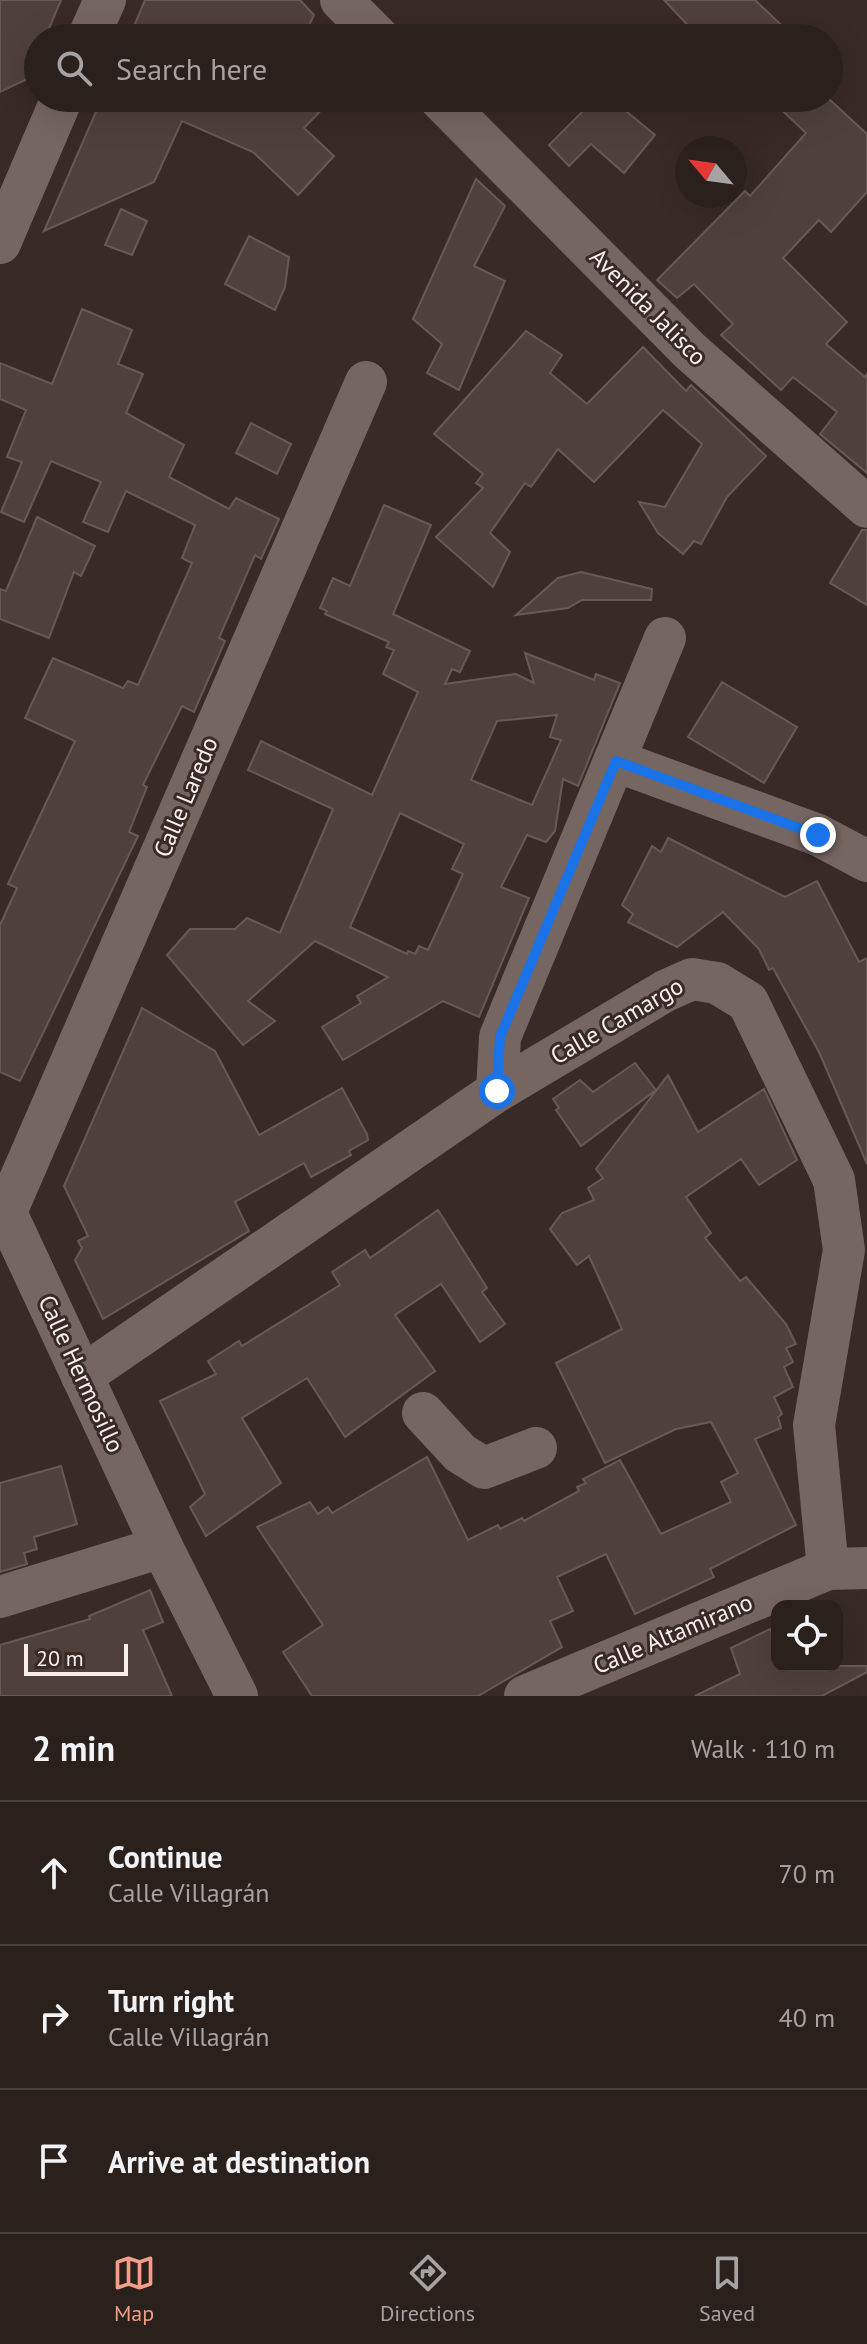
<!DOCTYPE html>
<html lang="en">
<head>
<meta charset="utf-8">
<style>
	:root { --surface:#2a201c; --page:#322825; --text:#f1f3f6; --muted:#a5a3a3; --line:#463e3b; --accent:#f49e8a }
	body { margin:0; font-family:"PT Sans",sans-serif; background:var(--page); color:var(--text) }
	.controls { position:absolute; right:24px; bottom:24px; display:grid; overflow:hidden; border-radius:16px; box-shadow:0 8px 32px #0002 }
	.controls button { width:72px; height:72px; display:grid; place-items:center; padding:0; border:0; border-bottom:2px solid var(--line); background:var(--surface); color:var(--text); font:40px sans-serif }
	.compass { position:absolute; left:675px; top:136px; width:72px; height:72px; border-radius:50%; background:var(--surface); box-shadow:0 8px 32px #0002; rotate:299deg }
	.scale { position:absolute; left:24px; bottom:20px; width:104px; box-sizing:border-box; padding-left:8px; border:4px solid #f8efec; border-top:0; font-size:22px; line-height:28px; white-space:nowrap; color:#f8efec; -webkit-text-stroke:6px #382a26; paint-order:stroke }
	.stop { position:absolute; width:24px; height:24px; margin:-18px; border:6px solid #1a73e8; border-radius:50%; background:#fff }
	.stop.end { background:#1a73e8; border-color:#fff; box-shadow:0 2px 8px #0008 }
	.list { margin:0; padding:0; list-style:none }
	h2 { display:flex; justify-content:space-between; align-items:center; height:104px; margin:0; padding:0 32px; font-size:34px }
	h2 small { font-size:26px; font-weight:400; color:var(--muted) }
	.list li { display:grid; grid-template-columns:52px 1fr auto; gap:24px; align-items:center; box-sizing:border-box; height:144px; padding:0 32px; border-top:2px solid var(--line) }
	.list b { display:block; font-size:30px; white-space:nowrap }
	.list p { margin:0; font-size:26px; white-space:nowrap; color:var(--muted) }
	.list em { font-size:26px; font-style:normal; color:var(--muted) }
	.icon { flex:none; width:44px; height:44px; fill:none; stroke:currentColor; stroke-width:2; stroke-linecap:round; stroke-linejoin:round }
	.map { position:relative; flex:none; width:867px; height:1696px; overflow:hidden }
	.search { position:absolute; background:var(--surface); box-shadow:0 8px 32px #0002; left:24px; right:24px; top:24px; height:88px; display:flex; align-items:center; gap:20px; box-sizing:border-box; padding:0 28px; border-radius:44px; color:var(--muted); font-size:30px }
	.sheet { height:536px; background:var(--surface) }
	nav { display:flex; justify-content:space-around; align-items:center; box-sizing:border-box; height:112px; border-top:2px solid var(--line); background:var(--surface); font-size:22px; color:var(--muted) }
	nav a { display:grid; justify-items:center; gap:4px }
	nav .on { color:var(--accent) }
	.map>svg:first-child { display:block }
</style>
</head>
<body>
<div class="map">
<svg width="867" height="1696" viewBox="0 0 867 1696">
	<rect width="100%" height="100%" fill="#382a26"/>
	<!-- building -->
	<g fill="#4f403c" stroke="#695955" stroke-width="2" fill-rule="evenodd">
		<polygon points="0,0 61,0 45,38 38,38 38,53 27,79 0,92"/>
		<polygon points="145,0 300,0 314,15 303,38 129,38"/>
		<polygon points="664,0 755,0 795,38 700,38"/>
		<polygon points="102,98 333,98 304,128 334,156 298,195 253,152 182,121 154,182 44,231"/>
		<polygon points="596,98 610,98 655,135 624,173 591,144 569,166 549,145"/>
		<polygon points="769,98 828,98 867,134 867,192 831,232 819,220 783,258 847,322 826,344 865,377 867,374 867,473 820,434 837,412 793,377 781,390 721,335 733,324 694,284 677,298 657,280 745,191 750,196 806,133"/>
		<polygon points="476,179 505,206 474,266 505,281 459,390 427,373 442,344 413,319"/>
		<polygon points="121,209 147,221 132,255 105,245"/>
		<polygon points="249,236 289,257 285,287 275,310 225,284"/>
		<polygon points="82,309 132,330 118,364 143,374 126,413 184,445 169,477 229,509 236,498 279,519 261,559 255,555 219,638 225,641 194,712 182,706 143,785 147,787 129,832 138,836 20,1081 0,1072 0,925 17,888 8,884 75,741 25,718 53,658 123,688 128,681 138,685 192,563 182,558 195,525 126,491 108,532 83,522 101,482 51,461 24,522 1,512 22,462 7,457 26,410 0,399 0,363 52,384"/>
		<polygon points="526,331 562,355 550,373 587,404 643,347 686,391 691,385 766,456 727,497 701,544 694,541 683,554 658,533 639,502 665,507 702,444 663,410 594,482 558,449 531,487 525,483 490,533 510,552 493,587 436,537 483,488 476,483 483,474 434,434"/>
		<polygon points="251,423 291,444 277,474 236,453"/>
		<path d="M384 505 431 525 393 614 470 651 460 672 452 669 445 684 516 674 534 683 525 653 594 680 596 674 620 683 578 786 563 779 555 831 546 842 527 835 501 887 529 898 479 1017 443 1001 343 1060 322 1027 361 1003 357 996 388 977 315 941 248 1001 275 1021 243 1045 167 955 190 929H235L247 918 280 933 333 809 248 770 261 741 372 795 418 692 383 674 394 650 386 647 389 642 325 614 327 611 320 608 333 578 350 586ZM557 715 550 737 561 740 532 805 471 780 497 721ZM400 813 464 844 452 869 463 874 428 950 419 946 415 954 408 951 407 954 350 927Z"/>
		<polygon points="37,517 95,546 81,576 74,572 49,638 0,619 0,589 6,591"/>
		<polygon points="862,530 867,530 867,605 830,583"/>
		<polygon points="581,572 652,589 651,600 582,600 568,608 516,615 558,578"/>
		<polygon points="722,682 797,727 764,783 688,737"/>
		<polygon points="668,838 785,897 817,881 859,962 867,958 867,1164 820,1054 773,968 769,970 759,949 723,912 677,947 628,922 633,914 622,905 652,846 661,852"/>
		<polygon points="142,1008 215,1051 259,1135 342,1088 367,1134 368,1140 349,1151 351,1155 311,1177 304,1163 235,1202 249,1231 103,1319 75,1260 82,1248 78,1241 88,1236 64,1186"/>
		<polygon points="635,1063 656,1090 581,1146 556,1110 559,1108 553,1099 580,1080 593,1092"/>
		<polygon points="668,1075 698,1132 764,1089 797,1160 759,1185 741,1159 686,1197 711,1233 705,1238 740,1281 746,1277 786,1324 796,1344 786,1348 793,1362 784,1367 793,1387 774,1397 782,1414 778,1417 781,1428 755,1439 796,1525 710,1569 714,1577 635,1614 606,1554 557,1577 573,1611 550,1621 562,1647 478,1696 312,1696 283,1652 323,1625 257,1527 310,1502 318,1514 328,1507 332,1513 427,1457 468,1540 498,1525 500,1529 522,1518 524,1521 579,1491 577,1487 586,1483 583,1479 620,1460 661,1534 731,1502 721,1482 738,1473 711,1422 676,1429 605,1463 556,1363 622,1329 589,1256 577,1265 550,1229 562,1213 594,1200 588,1188 603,1178 596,1169"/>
		<polygon points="438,1210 487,1288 482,1292 505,1324 480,1342 441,1284 395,1315 435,1371 345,1437 307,1378 242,1418 281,1483 206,1536 190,1507 205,1494 160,1401 216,1374 208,1361 239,1341 242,1346 340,1285 332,1272 365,1250 370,1258"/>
		<polygon points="61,1466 77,1524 34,1537 37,1549 24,1553 27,1564 0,1572 0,1483"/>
		<polygon points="150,1590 163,1622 143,1630 172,1696 0,1696 0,1645 90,1619 89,1616"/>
		<polygon points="770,1629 777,1644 777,1666 867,1666 867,1672 822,1696 695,1696 740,1674 731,1648"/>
	</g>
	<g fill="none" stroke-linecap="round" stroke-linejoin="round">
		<!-- minor -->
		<g stroke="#766662" stroke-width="42">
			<polyline points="341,0 379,38"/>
			<polyline points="88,38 105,0"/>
			<polyline points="439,98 690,351 867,507"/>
			<polyline points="0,243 62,98"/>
			<polyline points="616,761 818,835 867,861"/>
			<polyline points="497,1091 500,1037 665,638"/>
			<polyline points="0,1200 162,1547 237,1696"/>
			<polyline points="6,1212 366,382"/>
			<polyline points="82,1376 497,1091 665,991 692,979 717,983 748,1002 834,1180 844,1250 814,1425 828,1569"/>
			<polyline points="423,1413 460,1453 484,1468 536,1448"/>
			<polyline points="0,1597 162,1547"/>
			<polyline points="525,1696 828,1569 867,1568"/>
		</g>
	</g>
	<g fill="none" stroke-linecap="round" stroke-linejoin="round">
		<!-- route -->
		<polyline stroke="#1a73e8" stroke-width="10" points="497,1091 500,1037 616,761 818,835"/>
	</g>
	<g text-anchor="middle" stroke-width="6" stroke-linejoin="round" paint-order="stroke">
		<!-- street labels -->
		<g font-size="24" fill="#f8efec" stroke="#382a26">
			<text transform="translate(648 307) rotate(45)" y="8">Avenida Jalisco</text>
			<text transform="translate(186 797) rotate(-67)" y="8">Calle Laredo</text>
			<text transform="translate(617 1021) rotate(-30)" y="8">Calle Camargo</text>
			<text transform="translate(81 1374) rotate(65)" y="8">Calle Hermosillo</text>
			<text transform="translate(673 1634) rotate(-23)" y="8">Calle Altamirano</text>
		</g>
	</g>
</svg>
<div class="controls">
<button><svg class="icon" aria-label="locate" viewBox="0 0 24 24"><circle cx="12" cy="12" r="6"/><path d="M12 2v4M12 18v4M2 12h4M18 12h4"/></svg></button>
</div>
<svg class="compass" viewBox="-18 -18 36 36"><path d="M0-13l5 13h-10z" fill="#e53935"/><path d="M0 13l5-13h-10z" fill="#a5a3a3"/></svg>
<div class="scale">20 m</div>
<div class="stop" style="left:497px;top:1091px"></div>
<div class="stop end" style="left:818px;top:835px"></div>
<div class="search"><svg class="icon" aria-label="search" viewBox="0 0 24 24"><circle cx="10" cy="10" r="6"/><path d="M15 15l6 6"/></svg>Search here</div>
</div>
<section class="sheet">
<h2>2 min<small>Walk · 110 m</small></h2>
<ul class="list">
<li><svg class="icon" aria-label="ahead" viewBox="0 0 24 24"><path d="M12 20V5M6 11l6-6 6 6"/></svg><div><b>Continue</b><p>Calle Villagrán</p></div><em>70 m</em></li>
<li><svg class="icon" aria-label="right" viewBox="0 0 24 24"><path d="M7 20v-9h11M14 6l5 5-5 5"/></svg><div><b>Turn right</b><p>Calle Villagrán</p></div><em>40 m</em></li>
<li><svg class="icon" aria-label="arrive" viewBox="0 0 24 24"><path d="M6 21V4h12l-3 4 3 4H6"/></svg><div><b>Arrive at destination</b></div></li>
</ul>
</section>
<nav>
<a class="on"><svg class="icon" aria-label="map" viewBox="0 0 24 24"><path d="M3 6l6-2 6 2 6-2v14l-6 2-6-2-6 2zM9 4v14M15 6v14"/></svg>Map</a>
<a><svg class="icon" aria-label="directions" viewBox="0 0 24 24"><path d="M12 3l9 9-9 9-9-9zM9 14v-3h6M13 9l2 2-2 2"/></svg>Directions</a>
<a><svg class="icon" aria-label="saved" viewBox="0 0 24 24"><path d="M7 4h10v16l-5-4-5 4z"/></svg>Saved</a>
</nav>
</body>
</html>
